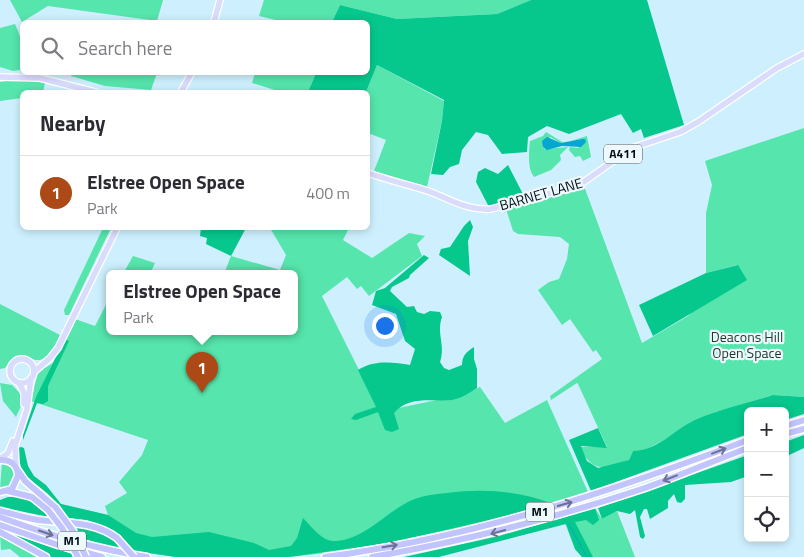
<!DOCTYPE html>
<html lang="en">
<head>
<meta charset="utf-8">
<style>
	:root { --surface:#fff; --page:#f7f7f7; --text:#2b2b33; --muted:#7c7c81; --line:#e1e1e2; --accent:#ad4916 }
	body { margin:0; font-family:"Titillium Web",sans-serif; background:var(--page); color:var(--text) }
	.controls { position:absolute; right:15px; bottom:15px; display:grid; overflow:hidden; border-radius:8px; box-shadow:0 2px 8px #0003 }
	.controls button { width:45px; height:45px; display:grid; place-items:center; padding:0; border:0; border-bottom:1px solid var(--line); background:var(--surface); color:var(--text); font:25px sans-serif }
	.you { position:absolute; left:384px; top:325px; width:18px; height:18px; margin:-12px; border:4px solid #fff; border-radius:50%; background:#1a73e8; box-shadow:0 0 0 8px #1a73e833 }
	.badge { display:grid; place-items:center; width:32px; height:32px; border-radius:50%; background:var(--accent); color:#fff; font-size:16px; font-weight:700 }
	.pin { position:absolute; translate:-50% -41px; filter:drop-shadow(0 1px 2px #0008) }
	.pin::after { content:''; position:absolute; top:26px; width:18px; height:15px; background:inherit; clip-path:polygon(0 0,100% 0,50% 100%) }
	.popup { position:absolute; left:106px; top:270px; width:192px; height:65px; box-sizing:border-box; display:grid; place-content:center; border-radius:8px; background:var(--surface); filter:drop-shadow(0 1px 4px #0005); font-size:16px; white-space:nowrap; color:var(--muted) }
	.popup b { font-size:19px; color:var(--text) }
	.popup::after { content:''; position:absolute; left:50%; top:100%; margin-left:-10px; border:10px solid transparent; border-top-color:var(--surface) }
	.list { margin:0; padding:0; list-style:none }
	h2 { display:flex; justify-content:space-between; align-items:center; height:65px; margin:0; padding:0 20px; font-size:21px }
	h2 small { font-size:16px; font-weight:400; color:var(--muted) }
	.list li { display:grid; grid-template-columns:32px 1fr auto; gap:15px; align-items:center; box-sizing:border-box; height:75px; padding:0 20px; border-top:1px solid var(--line) }
	.list b { display:block; font-size:19px; white-space:nowrap }
	.list p { margin:0; font-size:16px; white-space:nowrap; color:var(--muted) }
	.list em { font-size:16px; font-style:normal; color:var(--muted) }
	.icon { flex:none; width:28px; height:28px; fill:none; stroke:currentColor; stroke-width:2; stroke-linecap:round; stroke-linejoin:round }
	.map { position:relative; flex:none; width:804px; height:557px; overflow:hidden }
	.search { position:absolute; background:var(--surface); box-shadow:0 2px 8px #0003; left:20px; top:20px; width:350px; height:55px; display:flex; align-items:center; gap:12px; box-sizing:border-box; padding:0 18px; border-radius:8px; color:var(--muted); font-size:19px }
	.panel { position:absolute; background:var(--surface); box-shadow:0 2px 8px #0003; left:20px; top:90px; width:350px; height:140px; border-radius:8px }
	.map>svg:first-child { display:block }
</style>
</head>
<body>
<div class="map">
<svg width="804" height="557" viewBox="0 0 804 557">
	<rect width="100%" height="100%" fill="#cef0fe"/>
	<!-- green -->
	<g fill="#56e5ac">
		<polygon points="10,0 163,0 157,21 48,6 22,22"/>
		<polygon points="264,0 531,0 497,14 397,19 340,5 332,22 284,22 259,16"/>
		<path d="M15 24C21 37 27 56 20 70L13 71 0 67V28Z"/>
		<polygon points="377,65 444,101 442,121 427,187 374,171 386,140 368,133 366,92"/>
		<polygon points="72,73 157,72 157,73 151,90 105,86 71,76"/>
		<polygon points="255,73 316,73 308,92 281,92 252,83"/>
		<polygon points="21,79 45,83 43,92 22,92 22,98 0,101 0,82"/>
		<path d="M804 128V397L773 395 716 412 643 451H633L629 460C603 471 593 472 579 447H607L578 384 577 383 551 400 550 396 602 359 596 350 593 352 570 319 562 325 538 290 549 282 559 279 567 259 569 244 560 237 518 234 513 231 506 209 584 186 642 343 688 316 737 265 706 273V213L712 185 705 161Z"/>
		<path d="M546 132 564 143 587 136 591 157 583 161 580 156 575 157 569 150 570 147 578 148 582 139 561 143 550 137 543 147 545 149 568 147 560 155 561 160 551 170 534 177C527 168 529 152 530 141L543 136Z"/>
		<polygon points="103,228 111,228 69,315 65,315 64,310"/>
		<polygon points="270,228 349,228 343,240 372,258 409,233 425,236 417,244 422,256 369,296 361,286 357,289 347,277 322,296 380,412 460,395 480,387 505,423 547,400 588,492 475,525 335,552 288,557 176,557 135,551 111,529 87,520 68,518 61,504 108,515 105,506 127,493 119,482 142,455 148,440 31,401 38,372 53,363 71,323 75,319 95,326 109,299 110,332 294,332 294,274 224,274 231,256 280,270 286,255"/>
		<polygon points="133,256 155,263 150,274 123,274"/>
		<path d="M0 304 60 335C57 346 49 361 36 360 28 359 24 355 15 356L5 368 0 369Z"/>
		<polygon points="0,383 12,385 21,394 21,406 16,417 3,401"/>
		<path d="M2 462C19 466 19 488 0 489Z"/>
		<polygon points="595,508 602,519 617,511 635,557 582,557 575,549 563,518"/>
		<polygon points="0,535 39,557 20,557 10,549 1,550"/>
	</g>
	<!-- forest -->
	<g fill="#06c78c">
		<polygon points="531,0 647,0 684,125 644,138 641,129 633,133 621,114 569,134 547,126 528,137 527,152 502,154 488,135 476,132 462,150 459,164 450,167 443,175 431,174 442,121 444,100 377,65 366,92 308,92 316,73 368,72 368,22 332,22 340,5 397,19 497,14"/>
		<polygon points="508,165 524,196 489,207 476,182 478,172 485,168 498,174"/>
		<polygon points="470,220 473,227 468,241 470,276 439,255 441,249 450,247 464,226"/>
		<polygon points="201,228 246,228 231,256 206,244 207,238 200,236"/>
		<path d="M424 255 429 258 410 275 409 278 392 287 390 291 407 307 414 306 417 312 424 314 430 311 440 312 442 317C436 334 446 345 440 362L444 368 449 370 462 365C462 356 466 352 474 347V359L477 369V388C469 393 462 398 452 400 432 402 409 395 394 413L399 429 392 432 385 430 378 412 356 420 351 419 355 414 376 407 358 370C374 360 392 362 410 365L415 349 405 341 396 314 372 305 376 291 385 288Z"/>
		<polygon points="738,265 747,280 653,336 639,305 706,273"/>
		<polygon points="65,339 69,341 48,386 48,401 43,404 37,403 23,440 23,435 36,397"/>
		<path d="M773 395 804 397V414L785 420V411H748V434L591 491 569 440 598 428 607 448 581 446 587 461 598 468 629 460 633 451C657 451 674 430 695 420 720 409 747 403 773 395Z"/>
		<polygon points="804,435 804,448 785,457 785,442"/>
		<path d="M21 447 24 448 28 466 34 476 46 485 61 504 108 515 136 533 152 537 209 532 254 543 269 550 291 546 297 538 303 518C312 527 322 542 336 541 365 539 385 513 410 501 421 496 434 494 447 493 484 488 516 491 551 503L516 514 388 543 289 557H176L135 551 111 529 87 520 68 518C63 512 59 505 54 500 36 480 18 480 18 448Z"/>
		<polygon points="748,455 748,476 731,482 685,485 685,499 681,503 677,502 674,494 668,501 668,508 650,519 647,509 644,509 640,517 645,536 643,539 640,537 635,510 630,514 617,511 602,519 598,508"/>
		<path d="M8 497C26 496 38 504 49 517L0 507V500Z"/>
		<polygon points="595,508 599,520 593,525 586,520 575,522 593,557 582,557 575,549 566,524 439,557 404,557 499,536"/>
		<path d="M72 525C93 529 110 533 125 550L80 539Z"/>
		<polygon points="9,533 72,554 73,557 50,557"/>
	</g>
	<!-- water -->
	<polygon fill="#03a7cf" points="547,137 561,143 582,139 585,139 586,142 581,147 562,146 547,150 543,147 542,141"/>
	<g fill="none" stroke-linecap="round" stroke-linejoin="round">
		<!-- stream -->
		<polyline stroke="#03a7cf" stroke-width="1" points="568,523 587,557"/>
		<!-- primary casing -->
		<g stroke="#fff" stroke-width="8">
			<g id="primary">
				<polyline points="214,22 220,0"/>
				<polyline points="0,77 40,78 95,92"/>
				<polyline points="181,92 192,72"/>
				<path d="M368 173C388 180 408 185 428 191 450 199 467 211 491 209L578 186 632 148 680 132 698 122 777 68 804 54"/>
				<circle cx="22" cy="371" r="12"/>
				<polyline points="34,372 50,358 58,348 117,228"/>
				<polyline points="19,383 24,393 24,404"/>
				<polyline points="0,459 8,453 13,441"/>
				<polyline points="16,466 15,446 27,409 31,378"/>
			</g>
		</g>
		<!-- highway casing -->
		<g stroke="#fff" stroke-width="9">
			<g id="highway">
				<polyline points="785,426 804,420"/>
				<polyline points="785,434 804,429"/>
				<path d="M0 460C10 459 18 465 18 476L12 489 0 492"/>
				<polyline points="19,472 25,481 56,508"/>
				<polyline points="8,491 32,497 48,510"/>
				<path d="M0 511C13 514 25 518 38 520 66 523 94 521 117 538"/>
				<path d="M0 517C48 535 96 549 147 557"/>
				<polyline points="0,525 58,545 102,557"/>
				<polyline points="0,532 46,557"/>
				<path d="M325 557C471 538 610 492 748 440"/>
				<path d="M372 557C465 541 555 518 645 488 679 476 713 461 748 448"/>
			</g>
		</g>
		<!-- primary -->
		<use href="#primary" stroke="#dadcfe" stroke-width="5.5"/>
		<!-- highway -->
		<use href="#highway" stroke="#c2c4fe" stroke-width="6"/>
		<!-- highway-bridge casing -->
		<g stroke="#fff" stroke-width="9" stroke-linecap="butt">
			<g id="highway-bridge">
				<polyline points="56,508 73,531 86,557"/>
				<polyline points="48,510 62,528 78,557"/>
				<polyline points="117,538 134,557"/>
			</g>
		</g>
		<!-- highway-bridge -->
		<use href="#highway-bridge" stroke="#c2c4fe" stroke-width="6"/>
	</g>
	<!-- one-way arrows -->
	<defs><path id="oneway-shaft" d="M-6 0H5M1.5-3L5.5 0L1.5 3" fill="none" stroke-width="1.6" stroke-linecap="round" stroke-linejoin="round" transform="scale(1.25)"/></defs>
	<g stroke="#6b7295">
		<use href="#oneway-shaft" transform="translate(719 451) rotate(-21)"/>
		<use href="#oneway-shaft" transform="translate(670 478) rotate(159)"/>
		<use href="#oneway-shaft" transform="translate(565 504) rotate(-16)"/>
		<use href="#oneway-shaft" transform="translate(498 532) rotate(165)"/>
		<use href="#oneway-shaft" transform="translate(46 533) rotate(19)"/>
		<use href="#oneway-shaft" transform="translate(390 546) rotate(-10)"/>
	</g>
	<g text-anchor="middle" stroke-width="4.5" stroke-linejoin="round" paint-order="stroke">
		<!-- shield labels -->
		<g fill="#eef9fe" stroke="#47545b" stroke-width="1">
			<rect x="604" y="144.5" width="38" height="19" rx="4"/>
			<rect x="526" y="502.5" width="28" height="19" rx="4"/>
			<rect x="58" y="531.5" width="28" height="19" rx="4"/>
		</g>
		<g font-size="12" font-weight="bold" fill="#000e15">
			<text x="623" y="158">A411</text>
			<text x="540" y="516">M1</text>
			<text x="72" y="545">M1</text>
		</g>
		<!-- street labels -->
		<g font-size="14" fill="#000e15" stroke="#eef9fe">
			<text transform="translate(541 194) rotate(-16)" y="5">BARNET LANE</text>
		</g>
		<!-- park labels -->
		<g font-size="14" fill="#1e372b" stroke="#eef9fe">
			<text x="747" y="342">Deacons Hill<tspan x="747" dy="16">Open Space</tspan></text>
		</g>
	</g>
</svg>
<div class="controls">
<button>+</button>
<button>−</button>
<button><svg class="icon" aria-label="locate" viewBox="0 0 24 24"><circle cx="12" cy="12" r="6"/><path d="M12 2v4M12 18v4M2 12h4M18 12h4"/></svg></button>
</div>
<div class="you"></div>
<div class="pin badge" style="left:202px;top:393px">1</div>
<div class="popup"><b>Elstree Open Space</b>Park</div>
<div class="search"><svg class="icon" aria-label="search" viewBox="0 0 24 24"><circle cx="10" cy="10" r="6"/><path d="M15 15l6 6"/></svg>Search here</div>
<section class="panel">
<h2>Nearby<small></small></h2>
<ul class="list">
<li><span class="badge">1</span><div><b>Elstree Open Space</b><p>Park</p></div><em>400 m</em></li>
</ul>
</section>
</div>
</body>
</html>
